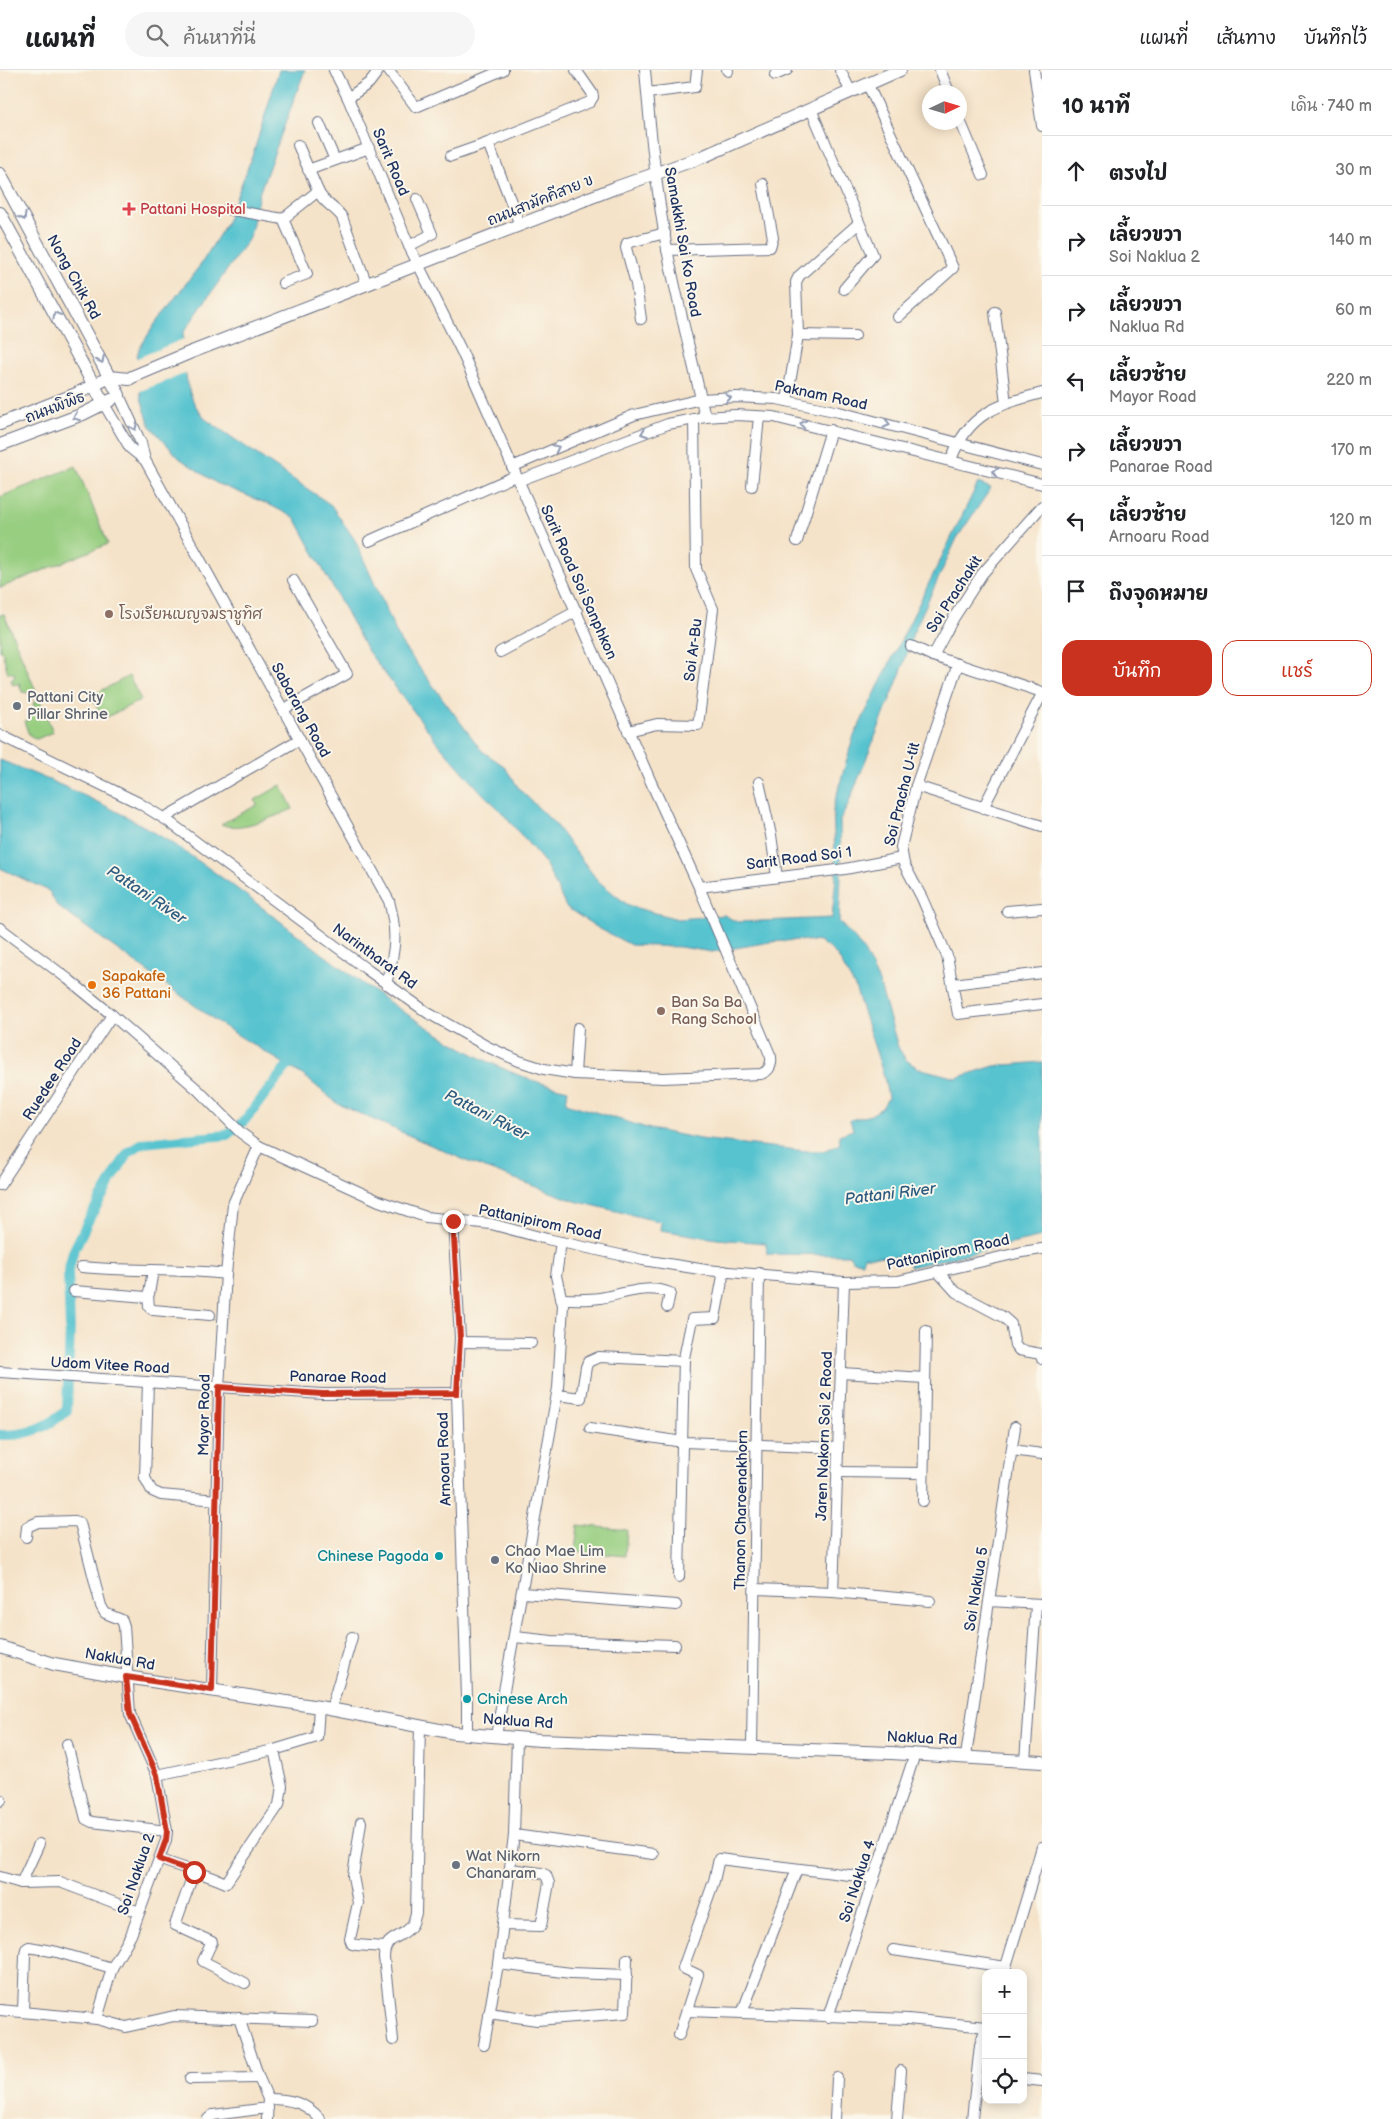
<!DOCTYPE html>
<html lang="th">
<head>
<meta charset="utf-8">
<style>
	:root { --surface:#fff; --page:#f6f6f6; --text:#202124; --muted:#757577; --line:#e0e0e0; --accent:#c8321e }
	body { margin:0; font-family:"Balsamiq Sans","Playpen Sans Thai",sans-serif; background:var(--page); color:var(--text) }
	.controls { position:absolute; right:15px; bottom:15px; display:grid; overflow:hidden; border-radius:10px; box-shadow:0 2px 12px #0003 }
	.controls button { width:45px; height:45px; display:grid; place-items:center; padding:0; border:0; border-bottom:1px solid var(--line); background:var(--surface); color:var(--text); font:25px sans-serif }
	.compass { position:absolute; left:922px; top:15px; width:45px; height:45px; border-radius:50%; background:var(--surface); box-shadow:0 2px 12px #0003; rotate:86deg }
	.stop { position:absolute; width:15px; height:15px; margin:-11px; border:4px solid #c8321e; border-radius:50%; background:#fff }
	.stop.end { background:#c8321e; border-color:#fff; box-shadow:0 1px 5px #0008 }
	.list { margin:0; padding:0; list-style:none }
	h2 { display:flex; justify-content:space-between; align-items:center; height:65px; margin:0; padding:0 20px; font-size:21px }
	h2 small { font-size:16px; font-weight:400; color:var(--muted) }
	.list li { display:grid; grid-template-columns:32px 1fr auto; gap:15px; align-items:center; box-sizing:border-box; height:70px; padding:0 20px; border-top:1px solid var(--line) }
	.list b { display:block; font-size:19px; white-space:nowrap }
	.list p { margin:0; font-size:16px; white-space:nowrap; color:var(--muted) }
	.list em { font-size:16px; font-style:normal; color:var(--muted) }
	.actions { display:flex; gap:10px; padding:15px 20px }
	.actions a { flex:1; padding:11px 0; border:1px solid var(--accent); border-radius:15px; text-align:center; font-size:18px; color:var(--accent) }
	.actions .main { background:var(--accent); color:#fff }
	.icon { flex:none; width:28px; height:28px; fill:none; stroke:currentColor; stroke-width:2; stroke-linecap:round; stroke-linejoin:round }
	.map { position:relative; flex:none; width:1042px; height:2049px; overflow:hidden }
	header { display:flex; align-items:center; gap:30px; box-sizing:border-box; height:70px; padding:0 25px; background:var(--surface); border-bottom:1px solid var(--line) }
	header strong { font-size:24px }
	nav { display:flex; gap:28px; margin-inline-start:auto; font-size:18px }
	.search { width:350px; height:45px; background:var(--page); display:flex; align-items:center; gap:12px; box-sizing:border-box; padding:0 18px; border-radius:28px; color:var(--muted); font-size:19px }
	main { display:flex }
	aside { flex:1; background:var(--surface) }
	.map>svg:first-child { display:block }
</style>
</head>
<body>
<header>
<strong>แผนที่</strong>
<div class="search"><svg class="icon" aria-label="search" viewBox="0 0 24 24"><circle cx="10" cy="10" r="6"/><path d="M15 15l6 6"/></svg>ค้นหาที่นี่</div>
<nav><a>แผนที่</a><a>เส้นทาง</a><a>บันทึกไว้</a></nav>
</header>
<main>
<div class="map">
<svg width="1042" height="2049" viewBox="0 0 1042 2049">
	<rect width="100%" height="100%" fill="#fbf7ec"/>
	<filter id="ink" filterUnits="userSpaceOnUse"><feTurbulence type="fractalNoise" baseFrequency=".02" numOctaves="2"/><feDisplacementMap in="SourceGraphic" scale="10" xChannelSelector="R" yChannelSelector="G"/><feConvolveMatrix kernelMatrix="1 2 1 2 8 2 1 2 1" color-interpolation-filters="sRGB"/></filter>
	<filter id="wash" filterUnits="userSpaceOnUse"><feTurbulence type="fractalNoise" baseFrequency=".0096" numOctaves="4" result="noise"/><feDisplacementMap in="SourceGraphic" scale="20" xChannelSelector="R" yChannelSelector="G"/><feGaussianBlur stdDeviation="1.12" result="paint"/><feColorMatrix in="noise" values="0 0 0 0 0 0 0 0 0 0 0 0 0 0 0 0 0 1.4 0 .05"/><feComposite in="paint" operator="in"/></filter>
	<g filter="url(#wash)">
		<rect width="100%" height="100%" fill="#f5e3c9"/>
		<!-- green -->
		<g fill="#97ce80" stroke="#597e6f">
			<polygon points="76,396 108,474 0,518 0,427"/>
			<polygon points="4,544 53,662 37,669 29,665 24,651 30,649 29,644 35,640 33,633 38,631 37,628 31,629 29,623 22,622 19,613 13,615 11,610 15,607 14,603 8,603 2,581 0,581 0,545"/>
			<polygon points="129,606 141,630 103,649 91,626"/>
			<path d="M281 715 293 739C276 746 238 763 221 754L257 735 255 730Z"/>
			<polygon points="578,1455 627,1460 625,1486 575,1481"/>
		</g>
		<!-- water -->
		<path fill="#57c3cf" stroke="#397996" d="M279 0H305L259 124 250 167 183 263C186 296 182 327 208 351L331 435 355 470 401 573 482 681 504 696 520 720 554 753 598 811 629 836 678 849 724 845 737 852 832 848 836 807 833 738 853 668 978 413 991 418 957 468 913 563 901 602 847 737 840 750 841 806 839 852 856 870 865 883 879 912 898 977 906 990 918 998 956 1008 994 996 1042 992V1167L910 1197 909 1187 864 1186 862 1192 852 1190 849 1185 767 1184 766 1173 717 1169 660 1160 661 1152 575 1131 469 1092 338 1034 304 1006 223 956 57 836 49 821 0 798V690C58 713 117 738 170 772 262 831 343 907 437 963 480 989 518 1009 568 1020L566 1033 650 1059 700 1069 806 1081H823L840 1074 839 1065 853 1060 850 1050 871 1045 882 1038 888 1028 884 1006 855 917 838 887 829 878 820 872 799 870 770 872 712 882 680 877 631 875 598 858 566 837 545 793 498 738 482 723 437 672 367 580 295 448 270 435 216 413 179 388 150 356 141 328 137 286 139 279 155 254 201 194 226 154 253 84Z"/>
		<!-- pier -->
		<polygon fill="#f5e3c9" points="186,268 189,302 138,322 135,289"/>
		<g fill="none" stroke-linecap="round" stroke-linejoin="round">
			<!-- canal -->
			<path stroke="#57c3cf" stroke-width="10" d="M0 1365C26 1366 48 1358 67 1340L70 1257 68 1203 73 1182 90 1147 127 1084 142 1073 227 1065 245 1050 295 986"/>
		</g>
	</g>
	<g filter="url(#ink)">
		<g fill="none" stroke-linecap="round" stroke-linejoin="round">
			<!-- minor casing -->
			<g stroke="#676e83" stroke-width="12">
				<g id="minor">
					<polyline points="388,0 416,37 503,0"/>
					<path d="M645 0C650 60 656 119 667 179 678 235 693 291 705 347"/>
					<polyline points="727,0 728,1"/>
					<polyline points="840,0 851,22"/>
					<polyline points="940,0 949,22"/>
					<polyline points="1034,0 1042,56"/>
					<polyline points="775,5 787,0"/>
					<polyline points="868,15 953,198 898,247"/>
					<polyline points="647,23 695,17 697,0"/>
					<polyline points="348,28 369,13 379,0"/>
					<polyline points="811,39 873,185 844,219"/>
					<polyline points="959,48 983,105"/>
					<polyline points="319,53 335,90"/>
					<polyline points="488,73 520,155"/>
					<polyline points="298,75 318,121"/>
					<polyline points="451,86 488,73 590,32 593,27 592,23 576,0"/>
					<polyline points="308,100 369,78"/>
					<path d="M227 139 283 149 318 121C324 134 334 136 342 147L367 215"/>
					<polyline points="409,176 432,164 417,129"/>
					<polyline points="667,180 770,177 773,168 763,114"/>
					<polyline points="283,213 307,204 283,149"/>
					<polyline points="995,242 1006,333"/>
					<polyline points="641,249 636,214 626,178 627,173 665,163"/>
					<polyline points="798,265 855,266"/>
					<path d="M119 325 141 373 145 390 389 831C398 864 395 881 386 914"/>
					<polyline points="787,331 798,265 796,212 799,206 859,153"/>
					<polyline points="104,334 130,378 145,390"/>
					<path d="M951 390C968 343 997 335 1042 323"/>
					<polyline points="512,397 634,345 701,329 736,327 777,329 839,342 1042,395"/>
					<polyline points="518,411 668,354 705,347 736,345 774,347 1042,414"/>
					<polyline points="752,416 759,347"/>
					<polyline points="369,471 515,406"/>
					<polyline points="797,471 831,360"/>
					<polyline points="911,576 933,586 1042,622"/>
					<polyline points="500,582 577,541"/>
					<polyline points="933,586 953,549 982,504 1042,436"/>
					<polyline points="958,594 916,716 901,777 904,794 922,828 947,886 958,944 1042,934"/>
					<polyline points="284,639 347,604 293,510"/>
					<polyline points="628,661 657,654 698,655 713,539 696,499 694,349"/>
					<path d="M0 665 139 733 168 751 369 901 428 943 488 977 519 991 544 999 575 1004 663 1008 761 1004C769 1001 772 995 771 987L699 817 650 710 462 282 409 176 348 28 334 0"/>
					<polyline points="759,712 771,765 777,807"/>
					<polyline points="916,716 1042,756"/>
					<polyline points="983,738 1042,624"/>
					<polyline points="164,748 300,669"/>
					<polyline points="699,817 845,799 902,788"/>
					<polyline points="1007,841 1042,838"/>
					<polyline points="0,858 68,909 112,945 198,1020 241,1063 259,1076 379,1131 426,1147 491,1154 547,1169 643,1190 706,1200 844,1212 898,1211 1022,1182 1042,1179"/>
					<polyline points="953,914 1042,903"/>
					<polyline points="575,1004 578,958"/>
					<polyline points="0,1115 112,945"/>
					<polyline points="453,1151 460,1268 457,1323 467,1627"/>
					<path d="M82 1197C130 1202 178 1198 226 1204"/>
					<polyline points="937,1201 956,1222 1003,1247 1011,1254 1015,1275 1019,1280 1041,1284 1042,1289"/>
					<polyline points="74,1221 146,1227 149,1224 153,1200"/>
					<polyline points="148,1226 149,1237 153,1240 210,1245"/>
					<path d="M561 1229C574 1229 588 1230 600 1228 623 1224 647 1214 670 1223L667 1237"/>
					<polyline points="460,1272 531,1273"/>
					<polyline points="0,1302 322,1324 457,1323"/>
					<polyline points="841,1303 925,1308"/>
					<polyline points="148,1312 145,1408 152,1421 161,1425 217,1430"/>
					<polyline points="557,1325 581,1328 586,1297 588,1292 599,1287 684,1291"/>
					<polyline points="590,1358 683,1372 838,1378"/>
					<polyline points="1012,1380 1042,1384"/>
					<polyline points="837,1402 923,1403"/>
					<polyline points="923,1431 926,1261"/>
					<polyline points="26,1467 27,1457 38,1452 75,1451 80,1453 101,1536 105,1543 122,1550 124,1556 130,1644 157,1705 167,1761 166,1770 131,1865 112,1898 97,1949"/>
					<polyline points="679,1507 684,1288 692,1249 715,1248 724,1201"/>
					<polyline points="755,1519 833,1522 930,1531"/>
					<polyline points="833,1522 844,1212"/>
					<polyline points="523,1523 676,1535"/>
					<polyline points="989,1531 1041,1534"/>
					<polyline points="515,1567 552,1571 675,1575"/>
					<polyline points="212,1620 219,1317 226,1204 233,1134 259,1076"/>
					<polyline points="331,1639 352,1567"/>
					<polyline points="467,1664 467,1631"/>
					<polyline points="496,1666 558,1318 563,1235 556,1206 561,1172"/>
					<polyline points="67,1674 86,1749 92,1752 167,1761"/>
					<polyline points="752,1678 759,1203"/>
					<polyline points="966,1686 1015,1357"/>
					<polyline points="1025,1691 1036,1535"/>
					<polyline points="157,1705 274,1680 317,1667 319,1637"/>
					<polyline points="0,1731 1,1730"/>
					<polyline points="361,1752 353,1806 358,1833 350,1869 352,1874 356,1875 384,1877"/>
					<polyline points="514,1765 653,1784"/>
					<path d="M159 1789C181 1798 204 1803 226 1813L279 1735 282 1716 274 1680"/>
					<polyline points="194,1802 175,1855 212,1872 203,1891 245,1913"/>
					<polyline points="0,1807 21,1813 60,1812 139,1842"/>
					<polyline points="21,1813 39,1774"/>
					<polyline points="503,1855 541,1856 549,1813 546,1805 541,1803 510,1799"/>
					<polyline points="893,1880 1006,1897"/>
					<polyline points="498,1894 571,1903 627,1905"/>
					<polyline points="1004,1903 1042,1777"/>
					<polyline points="0,1940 97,1949 126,1957 174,1946 312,1951"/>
					<polyline points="23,1941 25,1885 26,1879 29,1877 57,1882 112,1898"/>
					<polyline points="687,1941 908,1949 986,1957"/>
					<polyline points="489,1943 537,1950 625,1943 627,1889"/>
					<polyline points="742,1943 797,1799"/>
					<polyline points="828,1947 915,1684"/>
					<polyline points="239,1948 259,2008 268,2029 267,2049"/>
					<polyline points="679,1965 698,1905 683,1898 714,1811 719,1789 874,1808"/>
					<path d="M393 1970 384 1887C385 1864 402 1870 412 1855 414 1852 415 1846 416 1843L420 1656"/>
					<polyline points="484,1975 498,1894 514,1765 517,1668"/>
					<polyline points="190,2009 259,2008"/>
					<polyline points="1023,2009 1042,2011"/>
					<path d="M268 2029C289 2029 306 2032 320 2049"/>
					<polyline points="208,2049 213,2045 268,2038"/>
					<polyline points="835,2049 837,2008"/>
					<polyline points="897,2049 901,2001"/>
					<polyline points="972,2049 980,1975 986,1957"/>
				</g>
			</g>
			<!-- major casing -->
			<g stroke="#676e83" stroke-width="14">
				<g id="major">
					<polyline points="0,104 119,325"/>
					<polyline points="0,143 104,334"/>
					<polyline points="132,307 189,283 615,118 702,87 900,0"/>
					<polyline points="0,354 76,324 110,307 129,309"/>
					<polyline points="0,375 83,344 111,330"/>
					<polyline points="0,1577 54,1594 126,1607 319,1637 455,1663 540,1670 891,1683 1042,1692"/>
				</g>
			</g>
			<!-- minor -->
			<use href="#minor" stroke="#fff" stroke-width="10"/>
			<!-- major -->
			<use href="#major" stroke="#fff" stroke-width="12"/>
		</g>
		<!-- one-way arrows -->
		<defs><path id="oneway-chevron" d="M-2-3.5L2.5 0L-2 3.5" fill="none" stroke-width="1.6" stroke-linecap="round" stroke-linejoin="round" transform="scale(1.25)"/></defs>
		<g stroke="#8d97ae">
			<use href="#oneway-chevron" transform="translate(23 147) rotate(61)"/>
			<use href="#oneway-chevron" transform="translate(56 245) rotate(-119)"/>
			<use href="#oneway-chevron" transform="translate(101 290) rotate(63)"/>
			<use href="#oneway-chevron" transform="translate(728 328) rotate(-3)"/>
			<use href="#oneway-chevron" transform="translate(76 347) rotate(159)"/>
			<use href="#oneway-chevron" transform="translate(803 354) rotate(-167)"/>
			<use href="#oneway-chevron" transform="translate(887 354) rotate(14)"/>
			<use href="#oneway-chevron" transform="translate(134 357) rotate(65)"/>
			<use href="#oneway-chevron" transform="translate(644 363) rotate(160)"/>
			<use href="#oneway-chevron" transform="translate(556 378) rotate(-26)"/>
			<use href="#oneway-chevron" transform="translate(995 402) rotate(-165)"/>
		</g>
	</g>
	<g fill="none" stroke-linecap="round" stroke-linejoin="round" filter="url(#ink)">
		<!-- route -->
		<polyline stroke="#c8321e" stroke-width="6" points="194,1802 159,1789 166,1770 167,1761 157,1705 130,1644 126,1607 212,1620 219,1317 322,1324 457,1323 460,1268 453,1151"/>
	</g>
	<!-- markers -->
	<path fill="#e0444e" stroke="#fbf7ec" stroke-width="2" d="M126.5 131.5h5v5h5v5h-5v5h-5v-5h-5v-5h5z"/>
	<g fill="#8d6e63" stroke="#fbf7ec" stroke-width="2">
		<circle cx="109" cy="544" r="5"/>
		<circle cx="661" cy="941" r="5"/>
	</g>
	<g fill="#6b7280" stroke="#fbf7ec" stroke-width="2">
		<circle cx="17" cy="636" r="5"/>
		<circle cx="495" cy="1490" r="5"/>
		<circle cx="456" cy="1795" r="5"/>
	</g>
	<circle fill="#e8710a" stroke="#fbf7ec" stroke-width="2" cx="92" cy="915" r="5"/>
	<g fill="#0f9aa8" stroke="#fbf7ec" stroke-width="2">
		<circle cx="439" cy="1486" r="5"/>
		<circle cx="467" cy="1629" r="5"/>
	</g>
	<g text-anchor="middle" stroke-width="4" stroke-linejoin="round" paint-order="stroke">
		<!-- street labels -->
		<g font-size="15" fill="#1b2f5e" stroke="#fbf7ec">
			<text transform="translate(391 92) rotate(67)" y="5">Sarit Road</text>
			<text transform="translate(540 130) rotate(-22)" y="5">ถนนสามัคคีสาย ข</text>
			<text transform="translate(683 172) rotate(80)" y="5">Samakkhi Sai Ko Road</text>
			<text transform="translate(74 207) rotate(61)" y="5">Nong Chik Rd</text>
			<text transform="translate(821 325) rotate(12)" y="5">Paknam Road</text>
			<text transform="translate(55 337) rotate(-21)" y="5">ถนนพิพิธ</text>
			<text transform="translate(579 512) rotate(66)" y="5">Sarit Road Soi Sanphkon</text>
			<text transform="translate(954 524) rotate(-57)" y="5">Soi Prachakit</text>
			<text transform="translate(693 580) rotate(-83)" y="5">Soi Ar-Bu</text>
			<text transform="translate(301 640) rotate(61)" y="5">Sabarang Road</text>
			<text transform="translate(902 724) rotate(-76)" y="5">Soi Pracha U-tit</text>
			<text transform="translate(799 788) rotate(-7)" y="5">Sarit Road Soi 1</text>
			<text transform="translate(375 886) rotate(36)" y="5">Narintharat Rd</text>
			<text transform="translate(52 1009) rotate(-57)" y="5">Ruedee Road</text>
			<text transform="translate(540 1152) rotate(12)" y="5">Pattanipirom Road</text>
			<text transform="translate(948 1182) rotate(-12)" y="5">Pattanipirom Road</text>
			<text transform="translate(110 1295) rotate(3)" y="5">Udom Vitee Road</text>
			<text transform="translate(338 1307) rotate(1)" y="5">Panarae Road</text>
			<text transform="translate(204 1345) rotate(-89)" y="5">Mayor Road</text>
			<text transform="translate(824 1366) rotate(-88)" y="5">Jaren Nakorn Soi 2 Road</text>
			<text transform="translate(444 1389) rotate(-92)" y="5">Arnoaru Road</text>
			<text transform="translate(741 1440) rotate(-89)" y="5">Thanon Charoenakhorn</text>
			<text transform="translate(976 1519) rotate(-81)" y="5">Soi Naklua 5</text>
			<text transform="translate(120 1589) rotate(10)" y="5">Naklua Rd</text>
			<text transform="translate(518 1651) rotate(4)" y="5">Naklua Rd</text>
			<text transform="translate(922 1668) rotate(3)" y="5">Naklua Rd</text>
			<text transform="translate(136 1804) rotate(-71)" y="5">Soi Naklua 2</text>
			<text transform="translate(857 1811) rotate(-72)" y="5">Soi Naklua 4</text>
		</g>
		<!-- health labels -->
		<g font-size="15" fill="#be3a42" stroke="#fbf7ec" text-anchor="start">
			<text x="140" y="144">Pattani Hospital</text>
		</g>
		<!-- education labels -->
		<g font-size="15" fill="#785e54" stroke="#fbf7ec" text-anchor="start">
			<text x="119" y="549">โรงเรียนเบญจมราชูทิศ</text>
			<text x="671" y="937">Ban Sa Ba<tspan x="671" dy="17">Rang School</tspan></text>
		</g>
		<!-- worship labels -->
		<g font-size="15" fill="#5b616d" stroke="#fbf7ec" text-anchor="start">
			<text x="27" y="632">Pattani City<tspan x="27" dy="17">Pillar Shrine</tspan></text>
			<text x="505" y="1486">Chao Mae Lim<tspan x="505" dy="17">Ko Niao Shrine</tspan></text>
			<text x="466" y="1791">Wat Nikorn<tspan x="466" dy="17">Chanaram</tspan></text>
		</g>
		<!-- food labels -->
		<g font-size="15" fill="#c56008" stroke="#fbf7ec" text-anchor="start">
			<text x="102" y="911">Sapakafe<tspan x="102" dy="17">36 Pattani</tspan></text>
		</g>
		<!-- culture labels -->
		<g font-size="15" fill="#0d838f" stroke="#fbf7ec" text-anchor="end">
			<text x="429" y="1491">Chinese Pagoda</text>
			<text x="477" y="1634" text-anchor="start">Chinese Arch</text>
		</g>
		<!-- water labels -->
		<g font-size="16" font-style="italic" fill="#2d5b80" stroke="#fbf7ec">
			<text transform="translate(147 824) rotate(34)" y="6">Pattani River</text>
			<text transform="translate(487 1044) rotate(27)" y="6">Pattani River</text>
			<text transform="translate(890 1123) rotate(-7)" y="6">Pattani River</text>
		</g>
	</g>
</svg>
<div class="controls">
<button>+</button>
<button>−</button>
<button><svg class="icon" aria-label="locate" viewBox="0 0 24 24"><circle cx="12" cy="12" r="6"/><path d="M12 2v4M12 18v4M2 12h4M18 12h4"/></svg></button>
</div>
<svg class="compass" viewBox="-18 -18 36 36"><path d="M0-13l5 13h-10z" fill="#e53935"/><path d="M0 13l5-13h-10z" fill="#757577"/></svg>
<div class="stop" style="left:194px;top:1802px"></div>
<div class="stop end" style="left:453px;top:1151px"></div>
</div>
<aside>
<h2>10 นาที<small>เดิน · 740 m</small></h2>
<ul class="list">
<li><svg class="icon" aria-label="ahead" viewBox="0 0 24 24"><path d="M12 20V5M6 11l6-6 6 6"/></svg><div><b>ตรงไป</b></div><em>30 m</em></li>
<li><svg class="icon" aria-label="right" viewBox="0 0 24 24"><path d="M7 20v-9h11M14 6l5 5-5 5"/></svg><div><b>เลี้ยวขวา</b><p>Soi Naklua 2</p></div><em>140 m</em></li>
<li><svg class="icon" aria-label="right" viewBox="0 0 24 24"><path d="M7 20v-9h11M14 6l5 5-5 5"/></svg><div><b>เลี้ยวขวา</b><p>Naklua Rd</p></div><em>60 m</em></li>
<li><svg class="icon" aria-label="left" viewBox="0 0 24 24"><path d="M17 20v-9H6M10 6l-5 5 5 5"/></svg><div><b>เลี้ยวซ้าย</b><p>Mayor Road</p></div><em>220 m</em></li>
<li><svg class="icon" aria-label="right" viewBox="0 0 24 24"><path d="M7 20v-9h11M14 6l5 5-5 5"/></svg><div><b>เลี้ยวขวา</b><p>Panarae Road</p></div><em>170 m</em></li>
<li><svg class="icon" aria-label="left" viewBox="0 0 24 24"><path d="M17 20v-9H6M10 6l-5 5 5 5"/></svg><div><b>เลี้ยวซ้าย</b><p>Arnoaru Road</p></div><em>120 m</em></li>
<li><svg class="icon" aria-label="arrive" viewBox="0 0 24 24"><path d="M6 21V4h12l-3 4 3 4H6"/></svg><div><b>ถึงจุดหมาย</b></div></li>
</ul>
<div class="actions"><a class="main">บันทึก</a><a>แชร์</a></div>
</aside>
</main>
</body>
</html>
